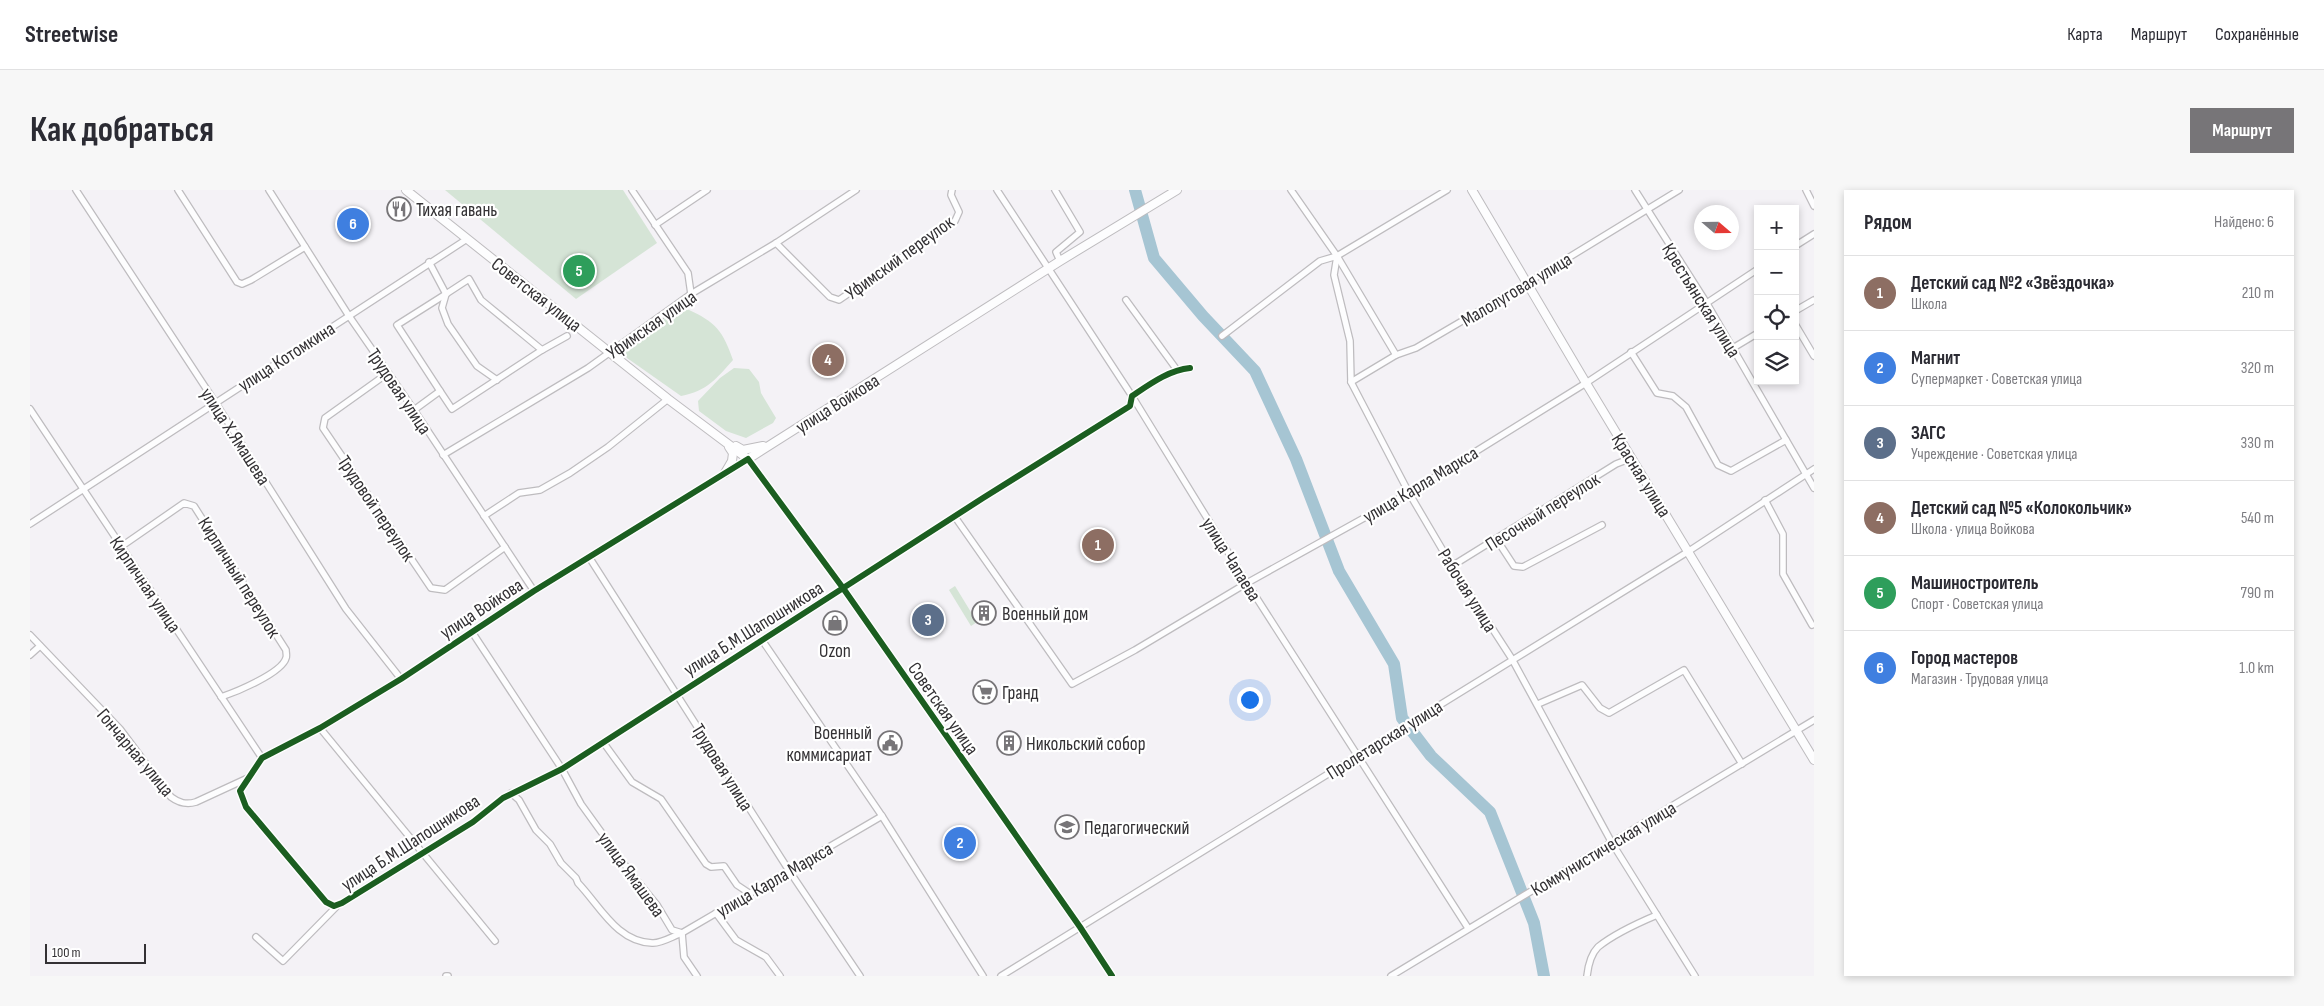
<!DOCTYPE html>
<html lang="ru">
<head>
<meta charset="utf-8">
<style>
	:root { --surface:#fff; --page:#f7f7f7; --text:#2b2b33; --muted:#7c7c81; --line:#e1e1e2; --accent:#777578 }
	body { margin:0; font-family:"Sofia Sans Condensed",sans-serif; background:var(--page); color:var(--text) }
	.controls { position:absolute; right:15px; top:15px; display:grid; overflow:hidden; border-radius:0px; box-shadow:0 2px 8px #0003 }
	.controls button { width:45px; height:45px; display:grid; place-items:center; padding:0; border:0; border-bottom:1px solid var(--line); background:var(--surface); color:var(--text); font:25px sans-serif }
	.compass { position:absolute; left:1664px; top:15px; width:45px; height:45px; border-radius:50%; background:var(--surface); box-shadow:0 2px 8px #0003; rotate:110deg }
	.scale { position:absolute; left:15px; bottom:12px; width:101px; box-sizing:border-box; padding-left:5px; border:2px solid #333134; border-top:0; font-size:14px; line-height:18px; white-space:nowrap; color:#333134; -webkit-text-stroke:4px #fff; paint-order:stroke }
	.you { position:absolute; left:1219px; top:509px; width:18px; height:18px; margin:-12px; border:4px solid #fff; border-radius:50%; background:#1a73e8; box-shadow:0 0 0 8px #1a73e833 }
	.badge { display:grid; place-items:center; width:32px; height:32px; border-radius:50%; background:var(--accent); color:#fff; font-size:16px; font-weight:700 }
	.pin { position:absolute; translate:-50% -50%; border:2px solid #fff; box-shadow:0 1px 5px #0006 }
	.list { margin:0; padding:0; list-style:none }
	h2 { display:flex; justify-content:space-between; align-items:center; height:65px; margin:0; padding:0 20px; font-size:21px }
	h2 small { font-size:16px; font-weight:400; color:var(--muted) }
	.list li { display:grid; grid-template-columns:32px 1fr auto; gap:15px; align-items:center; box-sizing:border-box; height:75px; padding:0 20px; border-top:1px solid var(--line) }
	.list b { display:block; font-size:19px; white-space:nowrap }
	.list p { margin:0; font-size:16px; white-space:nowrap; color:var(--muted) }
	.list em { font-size:16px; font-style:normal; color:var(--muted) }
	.icon { flex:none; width:28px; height:28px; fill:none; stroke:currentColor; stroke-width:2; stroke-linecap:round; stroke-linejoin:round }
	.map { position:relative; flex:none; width:1784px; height:786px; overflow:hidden; border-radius:0px }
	header { display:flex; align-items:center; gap:30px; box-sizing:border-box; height:70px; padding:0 25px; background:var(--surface); border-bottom:1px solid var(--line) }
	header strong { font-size:24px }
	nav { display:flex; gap:28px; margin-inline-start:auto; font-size:18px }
	.intro { display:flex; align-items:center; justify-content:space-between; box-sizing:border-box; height:120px; padding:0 30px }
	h1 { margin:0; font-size:35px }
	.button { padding:12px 22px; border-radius:0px; background:var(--accent); color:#fff; font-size:18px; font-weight:700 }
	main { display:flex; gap:30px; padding:0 30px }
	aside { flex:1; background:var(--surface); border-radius:0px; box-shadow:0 2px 8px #0003 }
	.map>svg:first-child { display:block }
</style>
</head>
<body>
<header>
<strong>Streetwise</strong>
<nav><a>Карта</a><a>Маршрут</a><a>Сохранённые</a></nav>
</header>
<div class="intro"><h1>Как добраться</h1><a class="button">Маршрут</a></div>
<main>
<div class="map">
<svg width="1784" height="786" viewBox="0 0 1784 786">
	<rect width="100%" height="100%" fill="#f4f2f6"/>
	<!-- green -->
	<g fill="#d5e4d6">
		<polygon points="415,0 593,0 627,53 546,109"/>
		<path d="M657 119C686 132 693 141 703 170 686 189 677 201 651 206L597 168 594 162C610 142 632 122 657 119Z"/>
		<polygon points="704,178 719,179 729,192 731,203 746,228 743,233 716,248 696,241 669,221 668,211 690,188"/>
		<polygon points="925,396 947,432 941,436 919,400"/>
	</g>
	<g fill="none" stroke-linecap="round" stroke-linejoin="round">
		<!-- river -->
		<polyline stroke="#a6c5d3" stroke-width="12" points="1105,0 1124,68 1173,126 1225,181 1266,269 1309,381 1364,474 1372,528 1401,566 1460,622 1504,733 1514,786"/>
		<!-- street casing -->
		<g stroke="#bebcbf" stroke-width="8">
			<g id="street">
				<polyline points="46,0 185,212 316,419 371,489"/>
				<polyline points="148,0 207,92 212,94 221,90 275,57"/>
				<polyline points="239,0 319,126 384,220 504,401"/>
				<polyline points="602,0 658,83 661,104"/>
				<polyline points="967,0 1102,206 1217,393 1438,738"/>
				<polyline points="1025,0 1050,42 1026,62 1030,71"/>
				<polyline points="1261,0 1307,66 1304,85 1320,151 1321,192 1379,303 1422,376 1482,469 1582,653 1665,786"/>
				<polyline points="1605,0 1676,112 1784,298"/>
				<polyline points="1776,0 1784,16"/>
				<polyline points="625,35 677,0"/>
				<polyline points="746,53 800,107 809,110 925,31 929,22 921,5 922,0"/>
				<polyline points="1765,56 1784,44"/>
				<polyline points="1307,66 1366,165"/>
				<polyline points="416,104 412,118 418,134 447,176 467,190"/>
				<polyline points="1096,110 1147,180"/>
				<polyline points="1765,121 1784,110"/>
				<polyline points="1765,134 1784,166"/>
				<polyline points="1192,146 1290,71 1307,66 1417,0"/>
				<polyline points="1703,158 1728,143"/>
				<polyline points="512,160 537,146"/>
				<polyline points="1601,162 1627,203 1643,206 1656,217 1688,275 1701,281 1756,250"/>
				<polyline points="358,183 295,228 293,238 401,398 415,400 475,357"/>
				<polyline points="1321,192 1366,165 1386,158 1497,93 1649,0"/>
				<polyline points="410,201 367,135 416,104"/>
				<polyline points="0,219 232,568"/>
				<polyline points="384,220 410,201 422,219 512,160 451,110 439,89 416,104 399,72"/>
				<polyline points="413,265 558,178 661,104 746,53 826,0"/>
				<polyline points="1735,310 1753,344 1753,384 1782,435"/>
				<polyline points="454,326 489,303 510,300 540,283 578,257 638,209"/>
				<polyline points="925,327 1042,494 1105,460 1217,393 1379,303 1556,193 1728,79"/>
				<polyline points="0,334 437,49"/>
				<polyline points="1467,350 1484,376 1493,377 1572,335"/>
				<path d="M92 356 154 313 164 316 256 460C256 463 257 466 256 468 252 483 206 502 191 507"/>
				<polyline points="559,367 758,679 830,786"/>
				<polyline points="1422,376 1586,274 1599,269 1604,272"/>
				<polyline points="442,442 532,579 551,614 600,682 627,715 642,740 652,743 654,767 667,786"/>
				<path d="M0 445 90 539 141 607C149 613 156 615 166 612L218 588"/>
				<polyline points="732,450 852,626 953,786"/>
				<polyline points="0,465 10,456"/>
				<polyline points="1508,514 1552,495 1570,518 1579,523 1654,480 1712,574"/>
				<polyline points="290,538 465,751"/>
				<polyline points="573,552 602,592 631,609 676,674 681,677 694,676 707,695 719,703"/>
				<path d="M481 603 489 610 506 640 520 654 531 673 546 688 548 693C570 716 587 752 622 753 631 754 643 746 652 743L852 626"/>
				<polyline points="686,723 706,750 736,767 750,786"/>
				<polyline points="226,747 253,771 308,715"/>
				<polyline points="416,786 418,786"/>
				<polyline points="971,786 1659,361 1784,279"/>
				<path d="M1082 786 1050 737 813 398 718 269 504 401 371 489 290 538 232 568 210 601 216 617 296 712 304 716 312 713 443 632 473 608 532 579 953 308 1100 216 1102 206C1120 194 1139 180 1160 178"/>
				<polyline points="1361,786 1784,530"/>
				<path d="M1557 786C1558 777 1561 764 1568 757 1584 744 1608 733 1627 725"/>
			</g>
		</g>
		<!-- secondary casing -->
		<g stroke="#bebcbf" stroke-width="10">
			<g id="secondary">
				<polyline points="376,0 638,209 718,269 1030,71 1147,0"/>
				<polyline points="1442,0 1556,193 1784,570"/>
				<polyline points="706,256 713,260 733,256"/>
				<polyline points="695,283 702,271 703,263 699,257"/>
			</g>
		</g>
		<!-- street -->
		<use href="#street" stroke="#fdfdfe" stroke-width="5.5"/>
		<!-- secondary -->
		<use href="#secondary" stroke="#fdfdfe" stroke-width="8"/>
		<!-- cycleway casing -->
		<g stroke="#fff" stroke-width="9">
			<path id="cycleway" d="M1082 786 1050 737 813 398 718 269 504 401 371 489 290 538 232 568 210 601 216 617 296 712 304 716 312 713 443 632 473 608 532 579 953 308 1100 216 1102 206C1120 194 1139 180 1160 178"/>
		</g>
		<!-- cycleway -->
		<use href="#cycleway" stroke="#1b5e20" stroke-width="6"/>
	</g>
	<!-- icons -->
	<defs>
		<g id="restaurant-ring" transform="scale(1.25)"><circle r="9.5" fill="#fff" stroke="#777578" stroke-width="1.5"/><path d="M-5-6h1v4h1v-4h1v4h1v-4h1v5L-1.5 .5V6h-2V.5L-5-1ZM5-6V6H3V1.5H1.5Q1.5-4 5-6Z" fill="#777578"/></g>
		<g id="building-ring" transform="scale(1.25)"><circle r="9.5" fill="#fff" stroke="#777578" stroke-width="1.5"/><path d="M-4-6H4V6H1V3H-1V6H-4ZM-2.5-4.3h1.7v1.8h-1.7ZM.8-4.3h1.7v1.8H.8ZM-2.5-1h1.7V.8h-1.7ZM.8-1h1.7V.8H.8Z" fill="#777578"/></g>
		<g id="shop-ring" transform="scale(1.25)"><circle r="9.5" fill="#fff" stroke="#777578" stroke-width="1.5"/><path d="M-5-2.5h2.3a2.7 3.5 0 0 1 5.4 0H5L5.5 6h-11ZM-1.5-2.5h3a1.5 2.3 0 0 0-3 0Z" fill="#777578"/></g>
		<g id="supermarket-ring" transform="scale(1.25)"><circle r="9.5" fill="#fff" stroke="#777578" stroke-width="1.5"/><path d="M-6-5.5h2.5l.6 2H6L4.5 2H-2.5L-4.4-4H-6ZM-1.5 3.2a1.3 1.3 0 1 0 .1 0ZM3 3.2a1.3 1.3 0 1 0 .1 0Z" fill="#777578"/></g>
		<g id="civic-ring" transform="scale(1.25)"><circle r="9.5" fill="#fff" stroke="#777578" stroke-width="1.5"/><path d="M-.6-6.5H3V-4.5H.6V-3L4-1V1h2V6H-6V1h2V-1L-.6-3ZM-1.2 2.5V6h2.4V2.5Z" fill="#777578"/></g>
		<g id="university-ring" transform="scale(1.25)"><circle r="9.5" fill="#fff" stroke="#777578" stroke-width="1.5"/><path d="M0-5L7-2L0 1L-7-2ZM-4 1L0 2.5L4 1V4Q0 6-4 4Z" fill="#777578"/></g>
	</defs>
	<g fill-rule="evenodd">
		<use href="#restaurant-ring" x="369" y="19"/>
		<use href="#building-ring" x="954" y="423"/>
		<use href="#shop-ring" x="805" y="433"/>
		<use href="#supermarket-ring" x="955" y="502"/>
		<use href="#civic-ring" x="860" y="553"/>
		<use href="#building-ring" x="979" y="553"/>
		<use href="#university-ring" x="1037" y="637"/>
	</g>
	<g text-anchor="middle" stroke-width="4.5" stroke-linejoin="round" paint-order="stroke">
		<!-- poi labels -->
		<g font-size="19" fill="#333134" stroke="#fff" text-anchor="start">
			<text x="386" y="26">Тихая гавань</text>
			<text x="972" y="430">Военный дом</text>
			<text x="805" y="467" text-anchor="middle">Ozon</text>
			<text x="972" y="509">Гранд</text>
			<text x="842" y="549" text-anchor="end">Военный<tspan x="842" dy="22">коммисариат</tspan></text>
			<text x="996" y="560">Никольский собор</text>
			<text x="1054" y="644">Педагогический</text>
		</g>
		<!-- street labels -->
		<g font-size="19" fill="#333134" stroke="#fff">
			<text transform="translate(869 67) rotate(-36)" y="7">Уфимский переулок</text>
			<text transform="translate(1486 99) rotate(-31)" y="7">Малолуговая улица</text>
			<text transform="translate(507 104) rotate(38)" y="7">Советская улица</text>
			<text transform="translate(1672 110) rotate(58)" y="7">Крестьянская улица</text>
			<text transform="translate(621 134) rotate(-35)" y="7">Уфимская улица</text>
			<text transform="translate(256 166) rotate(-33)" y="7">улица Котомкина</text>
			<text transform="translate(370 201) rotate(56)" y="7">Трудовая улица</text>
			<text transform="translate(807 213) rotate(-32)" y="7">улица Войкова</text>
			<text transform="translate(206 246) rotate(57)" y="7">улица Х.Ямашева</text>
			<text transform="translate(1612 285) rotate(58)" y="7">Красная улица</text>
			<text transform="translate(1390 294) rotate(-31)" y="7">улица Карла Маркса</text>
			<text transform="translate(347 318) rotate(56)" y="7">Трудовой переулок</text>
			<text transform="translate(1512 321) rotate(-32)" y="7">Песочный переулок</text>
			<text transform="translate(1202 369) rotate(58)" y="7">улица Чапаева</text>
			<text transform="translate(210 387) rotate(58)" y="7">Кирпичный переулок</text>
			<text transform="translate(116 394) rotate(56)" y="7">Кирпичная улица</text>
			<text transform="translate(1438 400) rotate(58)" y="7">Рабочая улица</text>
			<text transform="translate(451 418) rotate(-33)" y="7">улица Войкова</text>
			<text transform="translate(723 438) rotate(-32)" y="7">улица Б.М.Шапошникова</text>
			<text transform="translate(914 518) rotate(55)" y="7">Советская улица</text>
			<text transform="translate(1354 549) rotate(-32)" y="7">Пролетарская улица</text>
			<text transform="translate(106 562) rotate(50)" y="7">Гончарная улица</text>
			<text transform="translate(693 577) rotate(58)" y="7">Трудовая улица</text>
			<text transform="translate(380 652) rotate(-33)" y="7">улица Б.М.Шапошникова</text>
			<text transform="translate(1573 658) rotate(-31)" y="7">Коммунистическая улица</text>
			<text transform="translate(602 684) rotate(54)" y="7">улица Ямашева</text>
			<text transform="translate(744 689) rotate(-30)" y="7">улица Карла Маркса</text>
		</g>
	</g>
</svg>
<div class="controls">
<button>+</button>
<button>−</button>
<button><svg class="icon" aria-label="locate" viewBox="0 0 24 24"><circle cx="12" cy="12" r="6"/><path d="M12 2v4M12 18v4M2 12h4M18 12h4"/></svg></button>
<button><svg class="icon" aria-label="layers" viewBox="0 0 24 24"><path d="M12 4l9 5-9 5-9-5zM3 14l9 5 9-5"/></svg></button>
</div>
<svg class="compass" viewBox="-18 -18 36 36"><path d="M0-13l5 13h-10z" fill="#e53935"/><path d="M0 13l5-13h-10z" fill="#7c7c81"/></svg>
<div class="scale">100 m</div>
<div class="you"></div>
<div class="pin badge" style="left:1068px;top:355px;background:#8d6e63">1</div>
<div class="pin badge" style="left:930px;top:653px;background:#3f7fe0">2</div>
<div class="pin badge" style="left:898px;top:430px;background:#5c6f8a">3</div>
<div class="pin badge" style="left:798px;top:170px;background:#8d6e63">4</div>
<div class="pin badge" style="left:549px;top:81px;background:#2e9e5b">5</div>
<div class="pin badge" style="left:323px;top:34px;background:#3f7fe0">6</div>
</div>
<aside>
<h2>Рядом<small>Найдено: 6</small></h2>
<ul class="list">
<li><span class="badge" style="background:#8d6e63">1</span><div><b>Детский сад №2 «Звёздочка»</b><p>Школа</p></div><em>210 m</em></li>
<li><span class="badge" style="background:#3f7fe0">2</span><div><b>Магнит</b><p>Супермаркет · Советская улица</p></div><em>320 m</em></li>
<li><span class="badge" style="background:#5c6f8a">3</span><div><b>ЗАГС</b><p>Учреждение · Советская улица</p></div><em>330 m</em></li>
<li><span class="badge" style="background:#8d6e63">4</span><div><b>Детский сад №5 «Колокольчик»</b><p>Школа · улица Войкова</p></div><em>540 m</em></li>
<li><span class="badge" style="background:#2e9e5b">5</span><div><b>Машиностроитель</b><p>Спорт · Советская улица</p></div><em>790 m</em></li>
<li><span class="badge" style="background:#3f7fe0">6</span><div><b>Город мастеров</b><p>Магазин · Трудовая улица</p></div><em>1.0 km</em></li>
</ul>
</aside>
</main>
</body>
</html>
